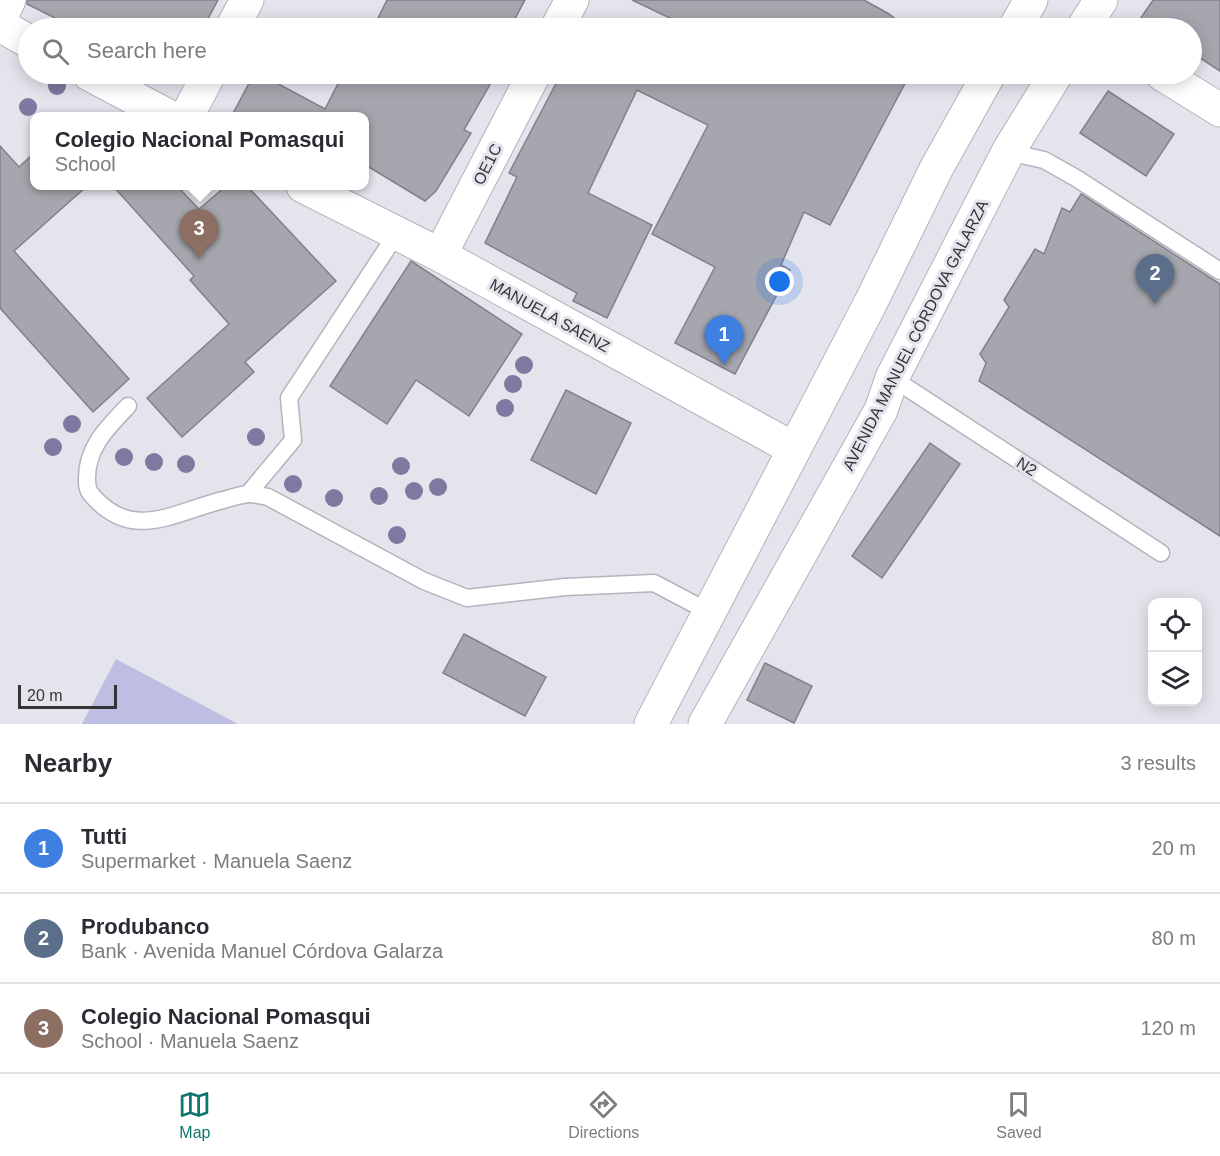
<!DOCTYPE html>
<html lang="en">
<head>
<meta charset="utf-8">
<style>
	:root { --surface:#fff; --page:#f7f7f7; --text:#2b2b33; --muted:#7c7c81; --line:#e1e1e2; --accent:#0f766e }
	body { margin:0; font-family:Helvetica,sans-serif; background:var(--page); color:var(--text) }
	.controls { position:absolute; right:18px; bottom:18px; display:grid; overflow:hidden; border-radius:12px; box-shadow:0 3px 15px #0003 }
	.controls button { width:54px; height:54px; display:grid; place-items:center; padding:0; border:0; border-bottom:2px solid var(--line); background:var(--surface); color:var(--text); font:30px sans-serif }
	.scale { position:absolute; left:18px; bottom:15px; width:99px; box-sizing:border-box; padding-left:6px; border:3px solid #343438; border-top:0; font-size:16px; line-height:21px; white-space:nowrap; color:#343438; -webkit-text-stroke:4px #e4e4ed; paint-order:stroke }
	.you { position:absolute; left:780px; top:282px; width:21px; height:21px; margin:-15px; border:4px solid #fff; border-radius:50%; background:#1a73e8; box-shadow:0 0 0 9px #1a73e833 }
	.badge { display:grid; place-items:center; width:39px; height:39px; border-radius:50%; background:var(--accent); color:#fff; font-size:20px; font-weight:700 }
	.pin { position:absolute; translate:-50% -50px; filter:drop-shadow(0 2px 3px #0008) }
	.pin::after { content:''; position:absolute; top:32px; width:21px; height:18px; background:inherit; clip-path:polygon(0 0,100% 0,50% 100%) }
	.popup { position:absolute; left:30px; top:112px; width:339px; height:78px; box-sizing:border-box; display:grid; place-content:center; border-radius:12px; background:var(--surface); filter:drop-shadow(0 2px 4px #0005); font-size:20px; white-space:nowrap; color:var(--muted) }
	.popup b { font-size:22px; color:var(--text) }
	.popup::after { content:''; position:absolute; left:50%; top:100%; margin-left:-12px; border:12px solid transparent; border-top-color:var(--surface) }
	.list { margin:0; padding:0; list-style:none }
	h2 { display:flex; justify-content:space-between; align-items:center; height:78px; margin:0; padding:0 24px; font-size:26px }
	h2 small { font-size:20px; font-weight:400; color:var(--muted) }
	.list li { display:grid; grid-template-columns:39px 1fr auto; gap:18px; align-items:center; box-sizing:border-box; height:90px; padding:0 24px; border-top:2px solid var(--line) }
	.list b { display:block; font-size:22px; white-space:nowrap }
	.list p { margin:0; font-size:20px; white-space:nowrap; color:var(--muted) }
	.list em { font-size:20px; font-style:normal; color:var(--muted) }
	.icon { flex:none; width:33px; height:33px; fill:none; stroke:currentColor; stroke-width:2; stroke-linecap:round; stroke-linejoin:round }
	.map { position:relative; flex:none; width:1220px; height:724px; overflow:hidden }
	.search { position:absolute; background:var(--surface); box-shadow:0 3px 15px #0003; left:18px; right:18px; top:18px; height:66px; display:flex; align-items:center; gap:15px; box-sizing:border-box; padding:0 21px; border-radius:33px; color:var(--muted); font-size:22px }
	.sheet { height:348px; background:var(--surface) }
	nav { display:flex; justify-content:space-around; align-items:center; box-sizing:border-box; height:84px; border-top:2px solid var(--line); background:var(--surface); font-size:16px; color:var(--muted) }
	nav a { display:grid; justify-items:center; gap:3px }
	nav .on { color:var(--accent) }
	.map>svg:first-child { display:block }
</style>
</head>
<body>
<div class="map">
<svg width="1220" height="724" viewBox="0 0 1220 724">
	<rect width="100%" height="100%" fill="#e4e4ed"/>
	<!-- green -->
	<polygon fill="#bebee2" points="116,659 238,724 82,724"/>
	<!-- building -->
	<g fill="#a6a6ae" stroke="#818189" stroke-width="1.5">
		<polygon points="27,0 218,0 203,28 75,28 27,4"/>
		<polygon points="387,0 525,0 510,28 373,28"/>
		<polygon points="632,0 864,0 889,14 907,28 664,28 670,18"/>
		<polygon points="1153,0 1220,0 1220,71 1191,52 1191,28 1134,28"/>
		<polygon points="254,74 260,74 325,109 343,74 496,74 464,130 471,133 436,191 425,201 364,164 364,117 231,117"/>
		<polygon points="561,74 910,74 830,225 804,212 781,265 790,270 735,374 675,343 715,267 652,234 708,125 637,90 588,193 652,225 607,318 573,301 577,293 485,243 517,177 509,173"/>
		<polygon points="1108,91 1174,134 1146,176 1080,133"/>
		<polygon points="0,146 19,167 34,153 34,186 87,186 14,251 129,379 93,412 0,308"/>
		<polygon points="113,186 177,186 199,209 226,186 247,186 336,281 245,362 254,372 182,437 147,398 229,324 190,280 194,276"/>
		<polygon points="1081,194 1220,284 1220,536 979,381 986,363 980,354 1009,307 1004,300 1035,249 1044,254 1062,208 1070,212"/>
		<polygon points="411,261 522,334 469,416 416,380 387,424 330,386"/>
		<polygon points="566,390 631,423 596,494 531,460"/>
		<polygon points="930,443 960,464 882,578 852,556"/>
		<polygon points="464,634 546,677 525,716 443,673"/>
		<polygon points="765,663 812,686 794,723 747,700"/>
	</g>
	<g fill="none" stroke-linecap="round" stroke-linejoin="round">
		<!-- lane casing -->
		<g stroke="#b3b4bc" stroke-width="19">
			<g id="lane">
				<polyline points="1008,152 1044,160 1076,178 1220,271"/>
				<polyline points="892,378 1161,553"/>
				<path d="M128 406C107 428 86 448 87 480 87 485 87 488 90 493 131 543 172 513 223 500 231 498 242 494 250 494 256 494 262 496 268 497L424 581 467 598 565 587 654 583 709 612"/>
				<polyline points="248,494 293,440 289,398 397,233"/>
			</g>
		</g>
		<!-- street casing -->
		<g stroke="#b3b4bc" stroke-width="35">
			<g id="street">
				<polyline points="0,19 9,0"/>
				<polyline points="0,25 28,41"/>
				<polyline points="232,28 247,0"/>
				<polyline points="557,28 572,0"/>
				<polyline points="89,74 168,116"/>
				<polyline points="1162,74 1220,110"/>
				<polyline points="187,116 209,74"/>
				<polyline points="303,186 440,255 794,449"/>
				<polyline points="440,255 534,74"/>
			</g>
		</g>
		<!-- primary casing -->
		<g stroke="#b3b4bc" stroke-width="35">
			<g id="primary">
				<polyline points="1015,28 1031,0"/>
				<polyline points="1083,28 1101,0"/>
				<polyline points="651,724 870,304 936,169 989,74"/>
				<polyline points="705,724 881,410 892,378 1008,152 1056,74"/>
			</g>
		</g>
		<!-- lane -->
		<use href="#lane" stroke="#fff" stroke-width="16"/>
		<!-- street -->
		<use href="#street" stroke="#fff" stroke-width="33"/>
		<!-- primary -->
		<use href="#primary" stroke="#fff" stroke-width="33"/>
	</g>
	<!-- trees -->
	<g fill="#7e79a1">
		<circle cx="57" cy="86" r="9"/>
		<circle cx="28" cy="107" r="9"/>
		<circle cx="524" cy="365" r="9"/>
		<circle cx="513" cy="384" r="9"/>
		<circle cx="505" cy="408" r="9"/>
		<circle cx="72" cy="424" r="9"/>
		<circle cx="256" cy="437" r="9"/>
		<circle cx="53" cy="447" r="9"/>
		<circle cx="124" cy="457" r="9"/>
		<circle cx="154" cy="462" r="9"/>
		<circle cx="186" cy="464" r="9"/>
		<circle cx="401" cy="466" r="9"/>
		<circle cx="293" cy="484" r="9"/>
		<circle cx="438" cy="487" r="9"/>
		<circle cx="414" cy="491" r="9"/>
		<circle cx="379" cy="496" r="9"/>
		<circle cx="334" cy="498" r="9"/>
		<circle cx="397" cy="535" r="9"/>
	</g>
	<g text-anchor="middle" stroke-width="6" stroke-linejoin="round" paint-order="stroke">
		<!-- street labels -->
		<g font-size="16" fill="#343438" stroke="#e4e4ed">
			<text transform="translate(487 164) rotate(-63)" y="6">OE1C</text>
			<text transform="translate(550 315) rotate(29)" y="6">MANUELA SAENZ</text>
			<text transform="translate(915 335) rotate(-63)" y="6">AVENIDA MANUEL CÓRDOVA GALARZA</text>
			<text transform="translate(1027 466) rotate(33)" y="6">N2</text>
		</g>
	</g>
</svg>
<div class="controls">
<button><svg class="icon" aria-label="locate" viewBox="0 0 24 24"><circle cx="12" cy="12" r="6"/><path d="M12 2v4M12 18v4M2 12h4M18 12h4"/></svg></button>
<button><svg class="icon" aria-label="layers" viewBox="0 0 24 24"><path d="M12 4l9 5-9 5-9-5zM3 14l9 5 9-5"/></svg></button>
</div>
<div class="scale">20 m</div>
<div class="you"></div>
<div class="pin badge" style="left:724px;top:365px;background:#3f7fe0">1</div>
<div class="pin badge" style="left:1155px;top:304px;background:#5c6f8a">2</div>
<div class="pin badge" style="left:199px;top:259px;background:#8d6e63">3</div>
<div class="popup"><b>Colegio Nacional Pomasqui</b>School</div>
<div class="search"><svg class="icon" aria-label="search" viewBox="0 0 24 24"><circle cx="10" cy="10" r="6"/><path d="M15 15l6 6"/></svg>Search here</div>
</div>
<section class="sheet">
<h2>Nearby<small>3 results</small></h2>
<ul class="list">
<li><span class="badge" style="background:#3f7fe0">1</span><div><b>Tutti</b><p>Supermarket · Manuela Saenz</p></div><em>20 m</em></li>
<li><span class="badge" style="background:#5c6f8a">2</span><div><b>Produbanco</b><p>Bank · Avenida Manuel Córdova Galarza</p></div><em>80 m</em></li>
<li><span class="badge" style="background:#8d6e63">3</span><div><b>Colegio Nacional Pomasqui</b><p>School · Manuela Saenz</p></div><em>120 m</em></li>
</ul>
</section>
<nav>
<a class="on"><svg class="icon" aria-label="map" viewBox="0 0 24 24"><path d="M3 6l6-2 6 2 6-2v14l-6 2-6-2-6 2zM9 4v14M15 6v14"/></svg>Map</a>
<a><svg class="icon" aria-label="directions" viewBox="0 0 24 24"><path d="M12 3l9 9-9 9-9-9zM9 14v-3h6M13 9l2 2-2 2"/></svg>Directions</a>
<a><svg class="icon" aria-label="saved" viewBox="0 0 24 24"><path d="M7 4h10v16l-5-4-5 4z"/></svg>Saved</a>
</nav>
</body>
</html>
